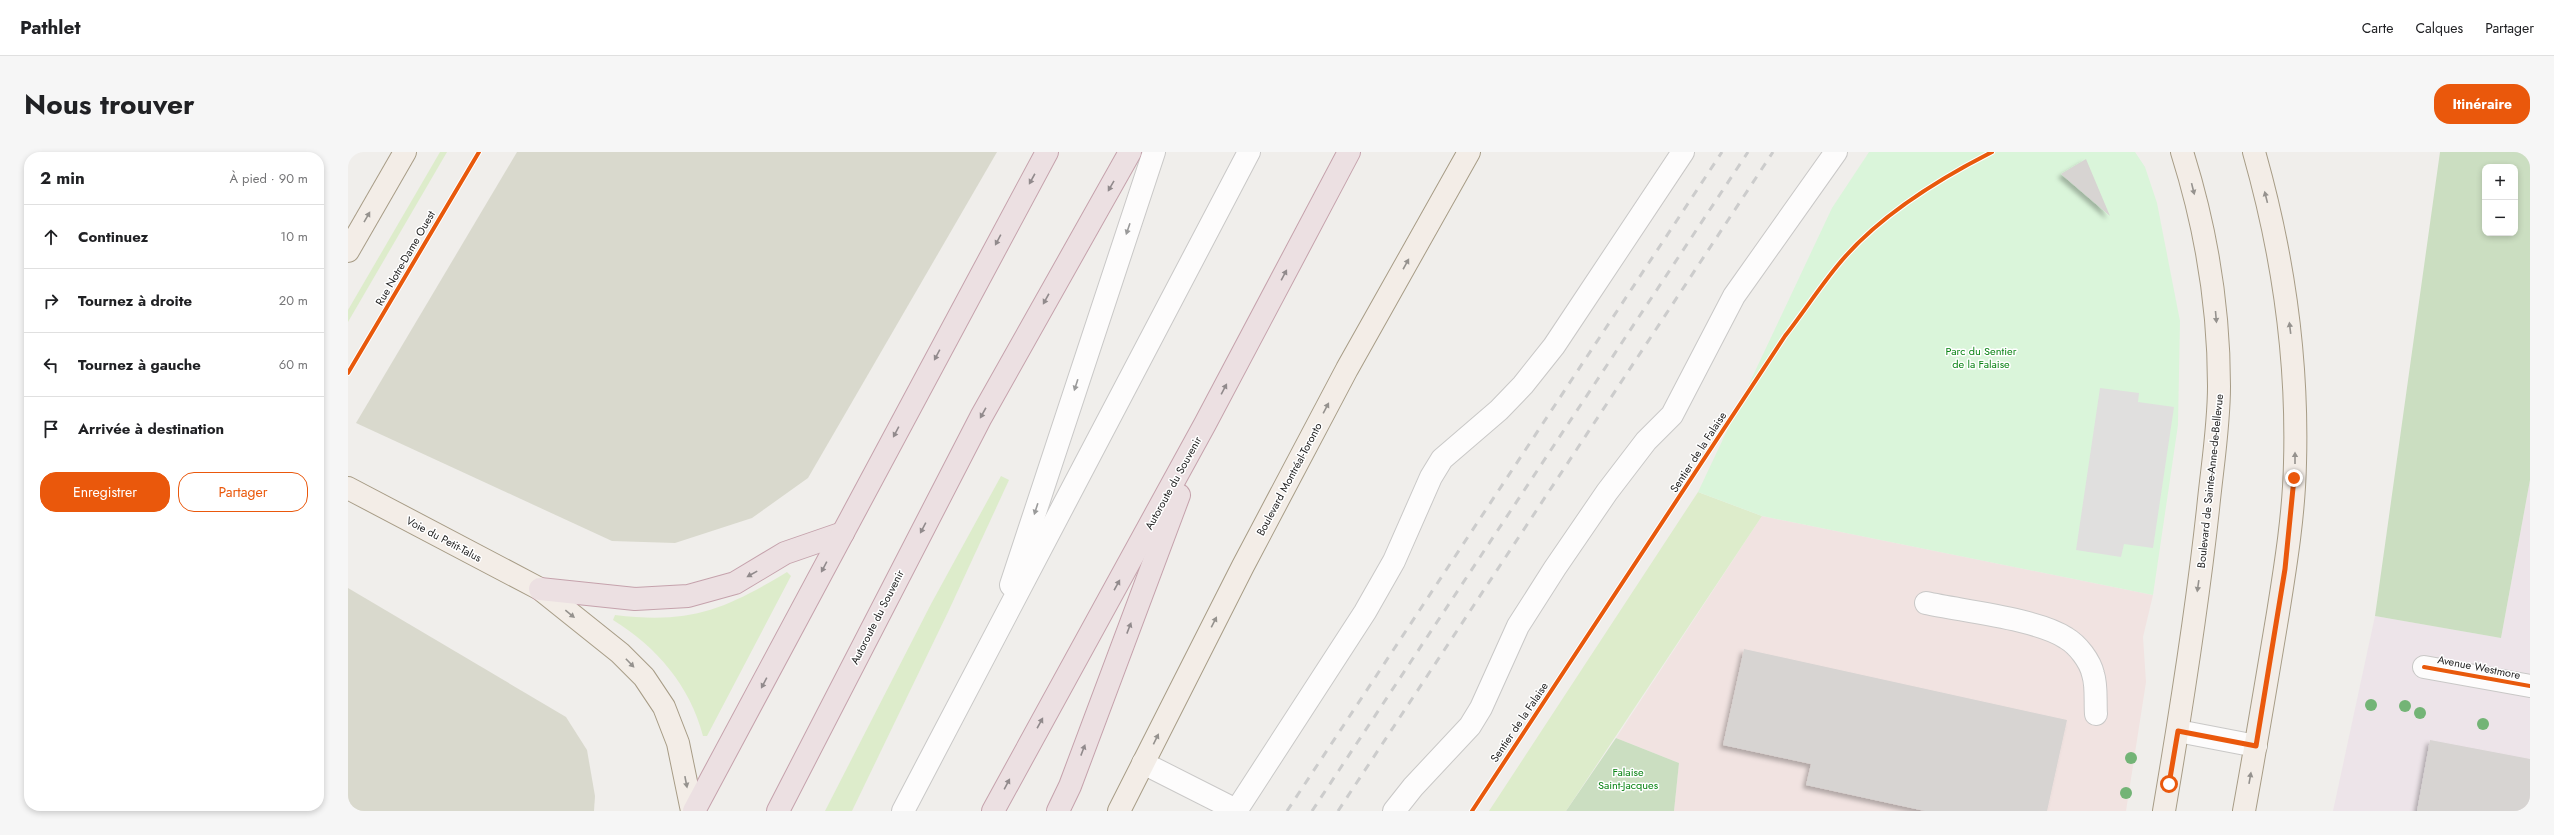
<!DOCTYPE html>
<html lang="fr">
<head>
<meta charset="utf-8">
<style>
	:root { --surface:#fff; --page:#f6f6f6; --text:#202124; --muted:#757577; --line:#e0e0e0; --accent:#ea580c }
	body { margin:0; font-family:Jost,sans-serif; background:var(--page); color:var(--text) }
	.controls { position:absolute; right:12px; top:12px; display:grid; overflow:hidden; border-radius:8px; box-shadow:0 2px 6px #0003 }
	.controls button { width:36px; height:36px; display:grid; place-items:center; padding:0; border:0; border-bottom:1px solid var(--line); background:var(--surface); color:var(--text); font:20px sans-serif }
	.stop { position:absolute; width:12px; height:12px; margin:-9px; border:3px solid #ea580c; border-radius:50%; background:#fff }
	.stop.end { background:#ea580c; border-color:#fff; box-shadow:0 1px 4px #0008 }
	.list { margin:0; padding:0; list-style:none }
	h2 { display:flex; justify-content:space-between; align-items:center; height:52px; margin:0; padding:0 16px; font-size:17px }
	h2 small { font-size:13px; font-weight:400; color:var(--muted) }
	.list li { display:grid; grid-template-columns:26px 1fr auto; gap:12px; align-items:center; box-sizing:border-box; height:64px; padding:0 16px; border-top:1px solid var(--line) }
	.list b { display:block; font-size:15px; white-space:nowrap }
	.list em { font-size:13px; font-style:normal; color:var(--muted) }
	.actions { display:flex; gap:8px; padding:12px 16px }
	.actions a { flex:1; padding:9px 0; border:1px solid var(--accent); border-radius:16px; text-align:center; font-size:14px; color:var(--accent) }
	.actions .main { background:var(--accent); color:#fff }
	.icon { flex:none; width:22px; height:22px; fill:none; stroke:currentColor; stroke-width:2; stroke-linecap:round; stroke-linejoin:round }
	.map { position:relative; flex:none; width:2182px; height:659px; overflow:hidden; border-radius:16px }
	header { display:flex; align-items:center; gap:24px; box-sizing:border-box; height:56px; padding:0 20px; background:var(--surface); border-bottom:1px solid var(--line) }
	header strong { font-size:19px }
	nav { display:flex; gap:22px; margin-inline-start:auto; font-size:14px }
	.intro { display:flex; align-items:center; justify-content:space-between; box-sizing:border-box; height:96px; padding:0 24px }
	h1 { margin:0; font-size:28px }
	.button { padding:10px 18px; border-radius:16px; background:var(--accent); color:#fff; font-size:14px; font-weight:700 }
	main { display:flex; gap:24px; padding:0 24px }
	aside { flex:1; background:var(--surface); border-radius:16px; box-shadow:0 2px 6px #0003 }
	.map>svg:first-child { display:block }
</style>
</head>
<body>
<header>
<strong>Pathlet</strong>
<nav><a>Carte</a><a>Calques</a><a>Partager</a></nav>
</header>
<div class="intro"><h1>Nous trouver</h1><a class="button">Itinéraire</a></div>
<main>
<aside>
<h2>2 min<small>À pied · 90 m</small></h2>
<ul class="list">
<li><svg class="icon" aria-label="ahead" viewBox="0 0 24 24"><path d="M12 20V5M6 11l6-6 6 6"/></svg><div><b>Continuez</b></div><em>10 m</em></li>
<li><svg class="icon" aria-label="right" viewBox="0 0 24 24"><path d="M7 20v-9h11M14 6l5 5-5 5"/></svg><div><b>Tournez à droite</b></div><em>20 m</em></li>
<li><svg class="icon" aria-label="left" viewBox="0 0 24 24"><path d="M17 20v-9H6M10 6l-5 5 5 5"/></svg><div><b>Tournez à gauche</b></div><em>60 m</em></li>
<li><svg class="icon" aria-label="arrive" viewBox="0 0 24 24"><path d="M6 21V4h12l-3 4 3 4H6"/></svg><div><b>Arrivée à destination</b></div></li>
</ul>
<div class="actions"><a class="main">Enregistrer</a><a>Partager</a></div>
</aside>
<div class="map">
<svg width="2182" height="659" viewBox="0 0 2182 659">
	<defs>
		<filter id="shadow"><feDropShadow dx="-3.5" dy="3.5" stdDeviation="2" flood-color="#0004"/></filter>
	</defs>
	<rect width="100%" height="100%" fill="#f0eeeb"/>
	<!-- commercial -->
	<polygon fill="#f1e3e1" points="1414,364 1805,443 1795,485 1798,530 1778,659 1326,659 1331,611 1268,586"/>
	<!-- industrial -->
	<polygon fill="#ede4e9" points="2182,328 2182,659 1985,659 2027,464 2153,486"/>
	<!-- construction -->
	<g fill="#d9d9cd">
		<polygon points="169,0 649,0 460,326 404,366 327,391 264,389 8,271"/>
		<polygon points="0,436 218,565 239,598 247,644 246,659 0,659"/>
	</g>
	<!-- grass -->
	<g fill="#ddeccb">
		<polygon points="92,0 99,0 0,170 0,158"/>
		<polygon points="653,324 661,328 601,458 504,659 477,659 583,452"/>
		<polygon points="1350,340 1414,364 1218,659 1141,659"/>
		<path d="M439 420 443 424 359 584H355C342 534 309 495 265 468L267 463C342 472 376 458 439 420Z"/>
	</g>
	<!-- forest -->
	<g fill="#cbdec1" fill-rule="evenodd">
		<path d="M2092 0H2182V328L2153 486 2027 464ZM2137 15H2167V81H2137Z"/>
		<polygon points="1268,586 1331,611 1326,659 1218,659"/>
	</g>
	<!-- park -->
	<polygon fill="#daf5da" points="1521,0 1787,0 1797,15 1809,51 1832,169 1830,273 1805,443 1414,364 1350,340 1484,56"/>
	<!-- parking -->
	<polygon fill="#e0dfde" points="1752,236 1791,241 1790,250 1826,255 1805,396 1776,392 1773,405 1728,398"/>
	<!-- building -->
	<g fill="#d7d4d2" filter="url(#shadow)">
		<polygon points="1738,7 1762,64 1713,22"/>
		<polygon points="1396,497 1719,568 1699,659 1577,659 1458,633 1463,612 1375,593"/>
		<polygon points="2082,588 2182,607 2182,659 2069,659"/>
	</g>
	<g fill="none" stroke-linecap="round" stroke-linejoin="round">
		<!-- minor casing -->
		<g stroke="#c9c8c7" stroke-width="24">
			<g id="minor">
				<polyline points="663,433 806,0"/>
				<path d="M1578 451C1614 459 1690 467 1718 486 1730 493 1742 509 1745 522 1749 534 1747 550 1748 562"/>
				<polyline points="2076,515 2182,534"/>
				<polyline points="1830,579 1908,594"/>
				<polyline points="795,611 888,658"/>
				<polyline points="555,659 901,0"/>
				<polyline points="888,659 1017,460 1046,409 1083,325 1094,307 1151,258 1175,233 1206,194 1335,0"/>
				<polyline points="1046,659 1065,635 1122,574 1133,556 1170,474 1207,416 1259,340 1298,289 1324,263 1386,144 1488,0"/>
			</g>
		</g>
		<!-- major casing -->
		<g stroke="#a79c86" stroke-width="24">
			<g id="major">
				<polyline points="0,99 57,0"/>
				<polyline points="0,336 192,437 272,501 296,525 316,555 330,591 344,659"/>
				<polyline points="771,659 895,414 999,217 1121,0"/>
				<path d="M1816 659C1833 559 1849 458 1860 357 1864 316 1871 275 1871 234 1871 154 1858 76 1834 0"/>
				<path d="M1896 659C1908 593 1919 527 1930 461 1938 411 1946 361 1947 311 1950 205 1935 102 1906 0"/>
			</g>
		</g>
		<!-- highway casing -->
		<g stroke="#c5a2ac" stroke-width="24">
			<g id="highway">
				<polyline points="192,437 287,447 340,444 387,431 437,401 495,381"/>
				<polyline points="346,659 699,0"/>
				<polyline points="430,659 633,265 782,0"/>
				<polyline points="645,659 857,272 1001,0"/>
				<polyline points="710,659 722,634 831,343"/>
			</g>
		</g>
		<!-- minor -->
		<use href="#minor" stroke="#fdfcfc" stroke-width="22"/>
		<!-- major -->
		<use href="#major" stroke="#f3ede7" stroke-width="22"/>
		<!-- highway -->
		<use href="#highway" stroke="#ece0e2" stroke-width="22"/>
		<!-- rail -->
		<g stroke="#ccc" stroke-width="3" stroke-dasharray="8 8" stroke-linecap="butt">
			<polyline points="939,659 1374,0"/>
			<polyline points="964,659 1400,0"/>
			<polyline points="990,659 1425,0"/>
		</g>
		<!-- cycleway casing -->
		<g stroke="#fff" stroke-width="6">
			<g id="cycleway">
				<polyline points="0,221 131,0"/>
				<polyline points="2076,515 2182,534"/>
				<path d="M1124 659 1437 184C1455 161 1471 136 1490 113 1529 65 1589 28 1644 0"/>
			</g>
		</g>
		<!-- cycleway -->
		<use href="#cycleway" stroke="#e8590c" stroke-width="4"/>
	</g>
	<!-- trees -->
	<g fill="#73b476">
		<circle cx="2023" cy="553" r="6"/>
		<circle cx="2057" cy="554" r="6"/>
		<circle cx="2072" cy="561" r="6"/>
		<circle cx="2135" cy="572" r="6"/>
		<circle cx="1783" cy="606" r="6"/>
		<circle cx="1778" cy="641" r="6"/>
	</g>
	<!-- one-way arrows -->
	<defs><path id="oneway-solid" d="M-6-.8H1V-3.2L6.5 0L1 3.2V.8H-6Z"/></defs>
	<g fill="#918a8c">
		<use href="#oneway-solid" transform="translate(684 27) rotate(119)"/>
		<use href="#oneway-solid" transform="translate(763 34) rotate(120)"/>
		<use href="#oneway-solid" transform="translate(650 88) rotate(118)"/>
		<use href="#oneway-solid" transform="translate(936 123) rotate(-62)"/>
		<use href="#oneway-solid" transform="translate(698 147) rotate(119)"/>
		<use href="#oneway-solid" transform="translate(589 203) rotate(118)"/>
		<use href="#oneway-solid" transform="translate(876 237) rotate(-62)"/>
		<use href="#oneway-solid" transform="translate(635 261) rotate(119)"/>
		<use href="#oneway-solid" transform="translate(548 280) rotate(118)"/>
		<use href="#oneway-solid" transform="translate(575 376) rotate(118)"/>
		<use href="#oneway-solid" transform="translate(476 415) rotate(118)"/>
		<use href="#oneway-solid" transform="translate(404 422) rotate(151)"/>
		<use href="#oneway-solid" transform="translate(769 433) rotate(-61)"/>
		<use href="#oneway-solid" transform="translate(781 476) rotate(-69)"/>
		<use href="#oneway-solid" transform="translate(416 531) rotate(118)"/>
		<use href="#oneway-solid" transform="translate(692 571) rotate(-61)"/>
		<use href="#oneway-solid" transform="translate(735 598) rotate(-69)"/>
		<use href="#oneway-solid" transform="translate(659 632) rotate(-62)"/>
	</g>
	<g fill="#95928e">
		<use href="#oneway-solid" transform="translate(1845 37) rotate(76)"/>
		<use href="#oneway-solid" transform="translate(1918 45) rotate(-104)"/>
		<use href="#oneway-solid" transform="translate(19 65) rotate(-60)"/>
		<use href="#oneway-solid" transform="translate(1058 112) rotate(-61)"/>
		<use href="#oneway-solid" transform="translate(1868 165) rotate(85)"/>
		<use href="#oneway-solid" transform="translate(1942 176) rotate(-97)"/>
		<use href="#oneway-solid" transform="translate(978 256) rotate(-62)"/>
		<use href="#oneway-solid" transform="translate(1947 306) rotate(-90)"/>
		<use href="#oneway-solid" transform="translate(1850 434) rotate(98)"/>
		<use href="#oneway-solid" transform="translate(222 462) rotate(39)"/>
		<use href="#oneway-solid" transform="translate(866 470) rotate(-63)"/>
		<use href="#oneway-solid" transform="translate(282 511) rotate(46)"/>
		<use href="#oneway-solid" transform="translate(808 587) rotate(-64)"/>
		<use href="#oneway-solid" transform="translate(1902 626) rotate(-80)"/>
		<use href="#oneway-solid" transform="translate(338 630) rotate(79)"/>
	</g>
	<g fill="#9a9a9a">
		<use href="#oneway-solid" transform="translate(780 77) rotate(109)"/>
		<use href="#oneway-solid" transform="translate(728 233) rotate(108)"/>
		<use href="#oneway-solid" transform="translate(688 357) rotate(108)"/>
	</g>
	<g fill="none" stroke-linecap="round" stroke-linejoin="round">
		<!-- route -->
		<polyline stroke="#ea580c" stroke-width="5" points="1821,632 1830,579 1908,594 1937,417 1946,326"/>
	</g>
	<g text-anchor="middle" stroke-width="3" stroke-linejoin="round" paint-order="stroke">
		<!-- street labels -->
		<g font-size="11" fill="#222" stroke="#fff">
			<text transform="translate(57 106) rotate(-60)" y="4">Rue Notre-Dame Ouest</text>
			<text transform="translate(1350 300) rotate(-57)" y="4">Sentier de la Falaise</text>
			<text transform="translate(941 327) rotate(-62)" y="4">Boulevard Montréal-Toronto</text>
			<text transform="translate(1862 329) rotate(-84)" y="4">Boulevard de Sainte-Anne-de-Bellevue</text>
			<text transform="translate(825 331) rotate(-61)" y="4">Autoroute du Souvenir</text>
			<text transform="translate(96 387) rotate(28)" y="4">Voie du Petit-Talus</text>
			<text transform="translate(529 465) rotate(-63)" y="4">Autoroute du Souvenir</text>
			<text transform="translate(2131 515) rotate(11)" y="4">Avenue Westmore</text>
			<text transform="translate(1171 570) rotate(-56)" y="4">Sentier de la Falaise</text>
		</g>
		<!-- park labels -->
		<g font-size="11" fill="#0c8416" stroke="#fff">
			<text x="1633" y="203">Parc du Sentier<tspan x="1633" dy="13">de la Falaise</tspan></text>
			<text x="1280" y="624">Falaise<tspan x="1280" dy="13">Saint-Jacques</tspan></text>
		</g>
	</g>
</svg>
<div class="controls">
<button>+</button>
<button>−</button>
</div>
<div class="stop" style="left:1821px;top:632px"></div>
<div class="stop end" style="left:1946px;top:326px"></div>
</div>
</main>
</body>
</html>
